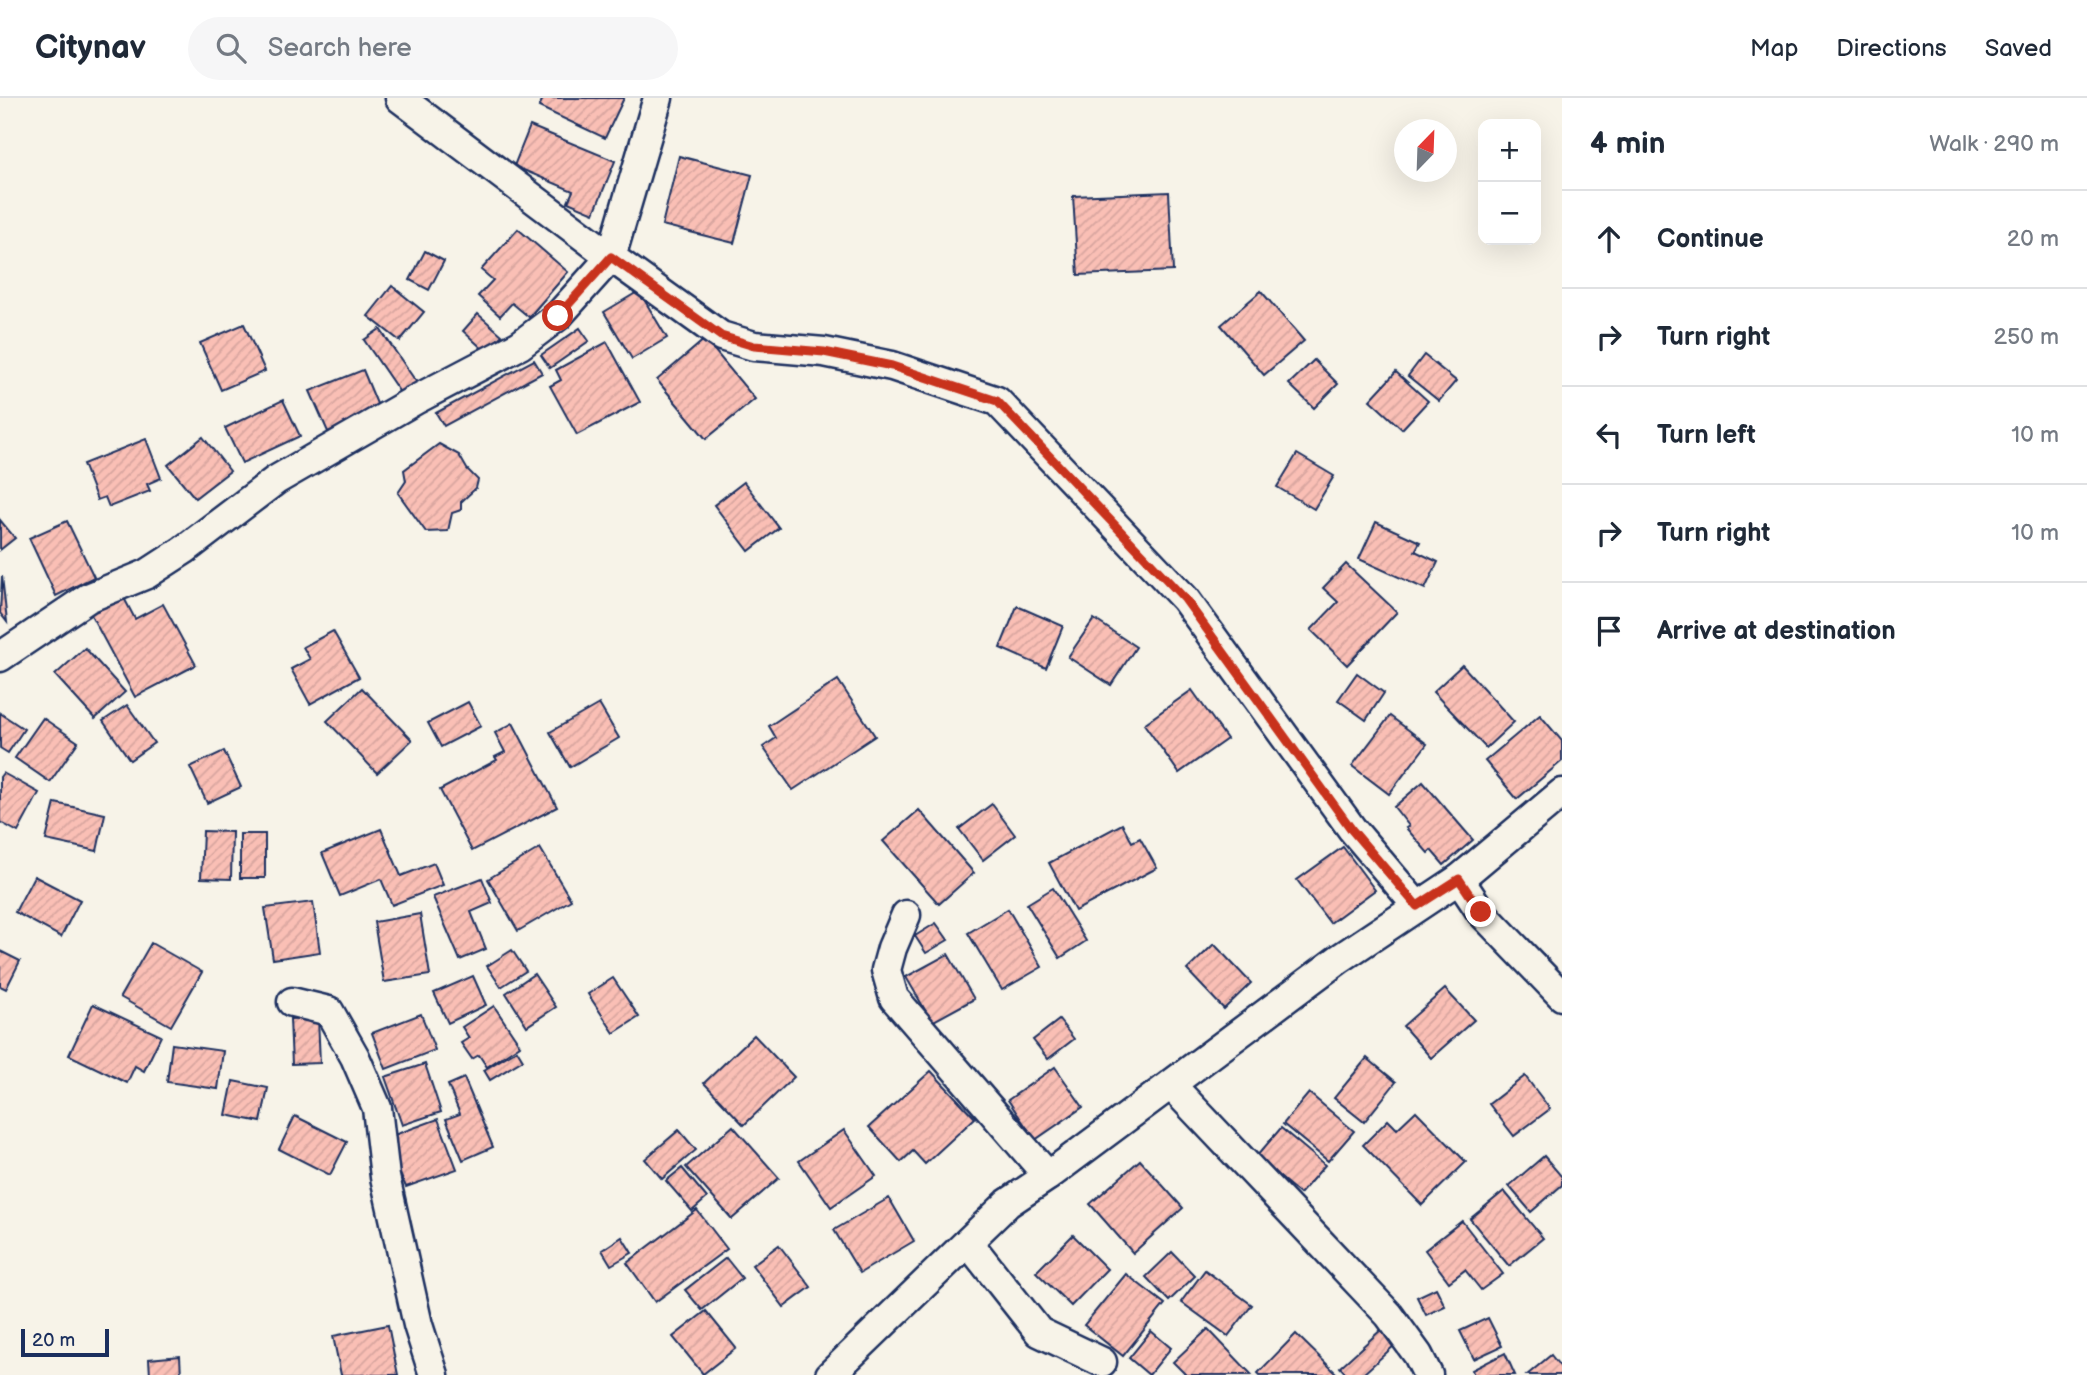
<!DOCTYPE html>
<html lang="en">
<head>
<meta charset="utf-8">
<style>
	:root { --surface:#fff; --page:#f6f6f7; --text:#1f2937; --muted:#747a83; --line:#e0e1e3 }
	body { margin:0; font-family:"Balsamiq Sans",sans-serif; background:var(--page); color:var(--text) }
	.controls { position:absolute; right:21px; top:21px; display:grid; overflow:hidden; border-radius:14px; box-shadow:0 7px 28px #0002 }
	.controls button { width:63px; height:63px; display:grid; place-items:center; padding:0; border:0; border-bottom:2px solid var(--line); background:var(--surface); color:var(--text); font:35px sans-serif }
	.compass { position:absolute; left:1394px; top:21px; width:63px; height:63px; border-radius:50%; background:var(--surface); box-shadow:0 7px 28px #0002; rotate:23deg }
	.scale { position:absolute; left:21px; bottom:18px; width:88px; box-sizing:border-box; padding-left:7px; border:4px solid #1b2f5e; border-top:0; font-size:19px; line-height:24px; white-space:nowrap; color:#1b2f5e; -webkit-text-stroke:5px #f7f3e8; paint-order:stroke }
	.stop { position:absolute; width:21px; height:21px; margin:-16px; border:5px solid #c8321e; border-radius:50%; background:#fff }
	.stop.end { background:#c8321e; border-color:#fff; box-shadow:0 2px 7px #0008 }
	.list { margin:0; padding:0; list-style:none }
	h2 { display:flex; justify-content:space-between; align-items:center; height:91px; margin:0; padding:0 28px; font-size:30px }
	h2 small { font-size:23px; font-weight:400; color:var(--muted) }
	.list li { display:grid; grid-template-columns:46px 1fr auto; gap:21px; align-items:center; box-sizing:border-box; height:98px; padding:0 28px; border-top:2px solid var(--line) }
	.list b { display:block; font-size:26px; white-space:nowrap }
	.list em { font-size:23px; font-style:normal; color:var(--muted) }
	.icon { flex:none; width:38px; height:38px; fill:none; stroke:currentColor; stroke-width:2; stroke-linecap:round; stroke-linejoin:round }
	.map { position:relative; flex:none; width:1562px; height:1277px; overflow:hidden }
	header { display:flex; align-items:center; gap:42px; box-sizing:border-box; height:98px; padding:0 35px; background:var(--surface); border-bottom:2px solid var(--line) }
	header strong { font-size:33px }
	nav { display:flex; gap:38px; margin-inline-start:auto; font-size:24px }
	.search { width:490px; height:63px; background:var(--page); display:flex; align-items:center; gap:18px; box-sizing:border-box; padding:0 24px; border-radius:38px; color:var(--muted); font-size:26px }
	main { display:flex }
	aside { flex:1; background:var(--surface) }
	.map>svg:first-child { display:block }
</style>
</head>
<body>
<header>
<strong>Citynav</strong>
<div class="search"><svg class="icon" aria-label="search" viewBox="0 0 24 24"><circle cx="10" cy="10" r="6"/><path d="M15 15l6 6"/></svg>Search here</div>
<nav><a>Map</a><a>Directions</a><a>Saved</a></nav>
</header>
<main>
<div class="map">
<svg width="1562" height="1277" viewBox="0 0 1562 1277">
	<defs>
		<pattern id="building-hatch" width="6" height="6" patternUnits="userSpaceOnUse" patternTransform="scale(1.75)"><rect width="6" height="6" fill="#fabfb5"/><path d="M-1 1l2-2M0 6l6-6M5 7l2-2" fill="none" stroke="#d6a49e"/></pattern>
	</defs>
	<rect width="100%" height="100%" fill="#f7f3e8"/>
	<filter id="ink" filterUnits="userSpaceOnUse"><feTurbulence type="fractalNoise" baseFrequency=".0143" numOctaves="2"/><feDisplacementMap in="SourceGraphic" scale="14" xChannelSelector="R" yChannelSelector="G"/><feConvolveMatrix kernelMatrix="1 2 1 2 8 2 1 2 1" color-interpolation-filters="sRGB"/></filter>
	<g filter="url(#ink)">
		<!-- building -->
		<g fill="url(#building-hatch)" stroke="#1b2f5e" stroke-width="2">
			<polygon points="543,0 624,0 605,40 539,9"/>
			<polygon points="530,28 615,63 594,115 568,104 573,93 514,68"/>
			<polygon points="679,58 752,77 734,145 662,127"/>
			<polygon points="1169,94 1173,173 1078,177 1073,98"/>
			<polygon points="518,131 568,174 529,219 512,205 500,218 478,198 493,182 481,172"/>
			<polygon points="425,153 444,163 429,192 410,182"/>
			<polygon points="392,188 424,214 400,243 368,218"/>
			<polygon points="639,193 667,240 632,261 604,214"/>
			<polygon points="1261,193 1304,243 1264,277 1221,227"/>
			<polygon points="478,216 502,237 486,254 463,233"/>
			<polygon points="244,226 265,273 221,292 200,245"/>
			<polygon points="580,230 589,243 550,270 541,257"/>
			<polygon points="380,231 417,285 401,296 364,242"/>
			<polygon points="705,241 755,301 706,341 657,282"/>
			<polygon points="607,244 640,304 577,337 550,288 561,282 556,272"/>
			<polygon points="1424,257 1456,283 1439,303 1408,278"/>
			<polygon points="534,262 542,275 444,328 436,315"/>
			<polygon points="1314,262 1338,286 1314,310 1289,286"/>
			<polygon points="363,272 380,313 328,334 310,293"/>
			<polygon points="1396,274 1428,303 1402,331 1370,302"/>
			<polygon points="283,302 300,338 242,365 225,330"/>
			<polygon points="203,339 230,373 195,400 168,367"/>
			<polygon points="146,341 161,380 147,386 150,393 109,409 105,399 97,402 83,366"/>
			<polygon points="439,346 459,357 467,371 478,382 476,390 461,404 461,412 452,415 448,433 426,434 398,395 406,383 404,372"/>
			<polygon points="1297,356 1334,378 1314,411 1277,389"/>
			<polygon points="744,384 779,430 749,453 714,407"/>
			<polygon points="0,422 15,440 0,452"/>
			<polygon points="67,423 94,479 56,498 29,440"/>
			<polygon points="1376,424 1420,444 1415,453 1438,464 1425,491 1359,461"/>
			<polygon points="1346,466 1397,514 1347,567 1311,532 1338,504 1323,490"/>
			<polygon points="2,478 7,524 0,515"/>
			<polygon points="123,498 135,521 163,506 196,567 135,599 90,515"/>
			<polygon points="1017,508 1063,528 1046,570 1000,550"/>
			<polygon points="1094,521 1136,549 1111,587 1068,559"/>
			<polygon points="333,533 359,579 310,606 291,571 310,561 303,549"/>
			<polygon points="85,550 125,594 95,621 55,577"/>
			<polygon points="1462,567 1514,624 1486,650 1433,594"/>
			<polygon points="1357,575 1384,595 1366,622 1338,602"/>
			<polygon points="838,582 875,638 793,692 763,649 776,640 769,628"/>
			<polygon points="362,590 412,642 377,675 327,623"/>
			<polygon points="1192,592 1227,641 1179,675 1144,626"/>
			<polygon points="468,604 481,628 441,649 428,625"/>
			<polygon points="599,606 619,640 570,669 550,634"/>
			<polygon points="127,607 154,645 130,662 103,623"/>
			<polygon points="0,615 24,631 8,655 0,650"/>
			<polygon points="1540,617 1562,643 1562,663 1517,701 1485,663"/>
			<polygon points="1390,618 1427,646 1389,696 1352,668"/>
			<polygon points="43,620 78,644 50,684 15,660"/>
			<polygon points="513,625 557,709 472,753 440,692 497,662 495,659 505,654 495,635"/>
			<polygon points="224,653 241,689 207,705 190,669"/>
			<polygon points="3,675 39,695 18,734 0,724 0,679"/>
			<polygon points="1423,684 1473,742 1444,767 1431,752 1428,755 1406,730 1409,728 1394,709"/>
			<polygon points="55,705 105,716 97,753 46,742"/>
			<polygon points="992,706 1015,737 983,762 959,731"/>
			<polygon points="919,712 974,775 939,806 883,743"/>
			<polygon points="1122,726 1132,744 1140,740 1157,770 1075,813 1049,765"/>
			<polygon points="381,731 401,778 434,765 443,787 392,807 381,781 340,798 322,755"/>
			<polygon points="203,733 232,734 231,781 201,780"/>
			<rect x="240" y="736" width="25" height="44"/>
			<polygon points="1343,749 1375,792 1330,825 1297,782"/>
			<polygon points="540,750 571,802 518,833 488,781"/>
			<polygon points="34,778 80,802 61,839 15,814"/>
			<polygon points="482,780 492,805 471,814 486,851 460,862 433,799"/>
			<polygon points="1053,790 1086,843 1060,860 1027,806"/>
			<polygon points="313,804 320,854 273,861 265,810"/>
			<polygon points="1008,811 1042,869 1002,892 968,835"/>
			<polygon points="420,816 430,877 384,884 374,824"/>
			<polygon points="936,825 948,842 926,855 915,838"/>
			<polygon points="151,845 202,874 171,928 120,899"/>
			<polygon points="1214,846 1251,885 1224,911 1187,872"/>
			<polygon points="512,852 526,873 501,889 487,868"/>
			<polygon points="0,853 20,863 6,891 0,888"/>
			<polygon points="948,856 974,901 932,924 906,879"/>
			<polygon points="534,876 556,909 527,928 506,895"/>
			<polygon points="473,878 486,907 448,925 434,895"/>
			<polygon points="613,880 639,919 614,935 588,896"/>
			<polygon points="1445,891 1474,922 1431,960 1403,928"/>
			<polygon points="93,906 161,938 144,973 135,968 127,985 69,957"/>
			<polygon points="494,908 520,947 487,969 479,957 472,961 461,945 469,940 462,929"/>
			<polygon points="421,916 435,952 386,971 372,935"/>
			<polygon points="318,920 320,965 292,966 290,921"/>
			<polygon points="1059,922 1074,941 1048,961 1033,942"/>
			<polygon points="754,937 794,979 744,1027 704,985"/>
			<polygon points="172,946 223,953 218,991 167,984"/>
			<polygon points="517,952 523,962 490,982 484,972"/>
			<polygon points="1367,960 1396,984 1364,1024 1334,1000"/>
			<polygon points="425,966 441,1014 402,1027 385,979"/>
			<polygon points="1055,969 1083,1009 1035,1042 1008,1002"/>
			<polygon points="931,973 975,1020 925,1066 913,1053 901,1064 869,1029"/>
			<polygon points="1525,978 1550,1011 1514,1038 1489,1006"/>
			<polygon points="464,980 493,1049 463,1062 446,1021 460,1016 448,987"/>
			<polygon points="233,983 268,990 261,1024 226,1017"/>
			<polygon points="1309,995 1354,1033 1328,1063 1283,1026"/>
			<polygon points="1416,1013 1466,1064 1422,1107 1363,1047 1388,1022 1397,1031"/>
			<polygon points="295,1018 347,1044 330,1077 279,1051"/>
			<polygon points="438,1021 457,1071 406,1089 400,1076 394,1078 386,1040"/>
			<polygon points="733,1028 779,1080 732,1121 686,1069"/>
			<polygon points="1281,1030 1325,1067 1300,1096 1256,1059"/>
			<polygon points="679,1032 696,1052 662,1081 645,1061"/>
			<polygon points="844,1032 876,1078 831,1109 799,1063"/>
			<polygon points="1544,1058 1562,1079 1562,1087 1531,1114 1509,1088"/>
			<polygon points="1140,1062 1183,1110 1133,1155 1090,1106"/>
			<polygon points="682,1070 707,1100 692,1113 666,1083"/>
			<polygon points="1504,1093 1543,1140 1509,1168 1470,1121"/>
			<polygon points="889,1100 914,1143 860,1175 834,1132"/>
			<polygon points="697,1112 727,1151 655,1204 627,1165"/>
			<polygon points="1462,1123 1503,1176 1481,1192 1465,1172 1449,1184 1425,1152"/>
			<polygon points="1073,1137 1107,1171 1071,1208 1036,1174"/>
			<polygon points="622,1139 632,1155 611,1167 602,1152"/>
			<polygon points="779,1147 811,1189 784,1209 752,1167"/>
			<polygon points="1172,1154 1195,1178 1169,1203 1146,1179"/>
			<polygon points="726,1160 742,1180 702,1212 685,1192"/>
			<polygon points="1205,1172 1252,1207 1228,1238 1181,1204"/>
			<polygon points="1126,1176 1165,1206 1123,1258 1084,1227"/>
			<polygon points="1436,1190 1445,1208 1426,1217 1417,1199"/>
			<polygon points="706,1213 736,1250 703,1276 673,1239"/>
			<polygon points="1488,1220 1502,1248 1474,1261 1460,1233"/>
			<polygon points="388,1227 398,1277 341,1277 333,1238"/>
			<polygon points="1208,1231 1252,1277 1186,1277 1173,1264"/>
			<polygon points="1382,1231 1396,1246 1362,1277 1347,1277 1340,1269"/>
			<polygon points="1151,1233 1171,1250 1149,1277 1129,1260"/>
			<polygon points="1296,1236 1338,1277 1260,1277 1258,1275"/>
			<polygon points="1505,1255 1515,1277 1474,1277 1472,1272"/>
			<polygon points="1551,1257 1562,1271 1562,1277 1527,1277"/>
			<polygon points="180,1258 181,1277 150,1277 149,1261"/>
		</g>
		<g fill="none" stroke-linecap="round" stroke-linejoin="round">
			<!-- minor casing -->
			<g stroke="#1b2f5e" stroke-width="33">
				<g id="minor">
					<polyline points="400,0 611,159 721,238 754,248 824,254 892,268 997,303 1185,501 1352,731 1417,808"/>
					<polyline points="0,559 88,500 147,476 184,452 276,382 415,302 520,247 558,218 611,159 658,0"/>
					<polyline points="1459,781 1481,814 1562,898"/>
					<polyline points="906,817 892,850 886,872 894,900 1048,1078"/>
					<polyline points="292,904 329,913 355,959 377,1010 385,1079 418,1227 434,1277"/>
					<polyline points="1171,987 1389,1217 1418,1257 1428,1277"/>
					<polyline points="968,1144 1039,1234 1102,1264"/>
					<polyline points="830,1277 1008,1105 1048,1078 1339,861 1459,781 1562,695"/>
				</g>
			</g>
			<!-- minor -->
			<use href="#minor" stroke="#f7f3e8" stroke-width="28"/>
		</g>
	</g>
	<g fill="none" stroke-linecap="round" stroke-linejoin="round" filter="url(#ink)">
		<!-- route -->
		<polyline stroke="#c8321e" stroke-width="9" points="558,218 611,159 721,238 754,248 824,254 892,268 997,303 1185,501 1352,732 1417,808 1459,781 1481,814"/>
	</g>
</svg>
<div class="controls">
<button>+</button>
<button>−</button>
</div>
<svg class="compass" viewBox="-18 -18 36 36"><path d="M0-13l5 13h-10z" fill="#e53935"/><path d="M0 13l5-13h-10z" fill="#747a83"/></svg>
<div class="scale">20 m</div>
<div class="stop" style="left:558px;top:218px"></div>
<div class="stop end" style="left:1481px;top:814px"></div>
</div>
<aside>
<h2>4 min<small>Walk · 290 m</small></h2>
<ul class="list">
<li><svg class="icon" aria-label="ahead" viewBox="0 0 24 24"><path d="M12 20V5M6 11l6-6 6 6"/></svg><div><b>Continue</b></div><em>20 m</em></li>
<li><svg class="icon" aria-label="right" viewBox="0 0 24 24"><path d="M7 20v-9h11M14 6l5 5-5 5"/></svg><div><b>Turn right</b></div><em>250 m</em></li>
<li><svg class="icon" aria-label="left" viewBox="0 0 24 24"><path d="M17 20v-9H6M10 6l-5 5 5 5"/></svg><div><b>Turn left</b></div><em>10 m</em></li>
<li><svg class="icon" aria-label="right" viewBox="0 0 24 24"><path d="M7 20v-9h11M14 6l5 5-5 5"/></svg><div><b>Turn right</b></div><em>10 m</em></li>
<li><svg class="icon" aria-label="arrive" viewBox="0 0 24 24"><path d="M6 21V4h12l-3 4 3 4H6"/></svg><div><b>Arrive at destination</b></div></li>
</ul>
</aside>
</main>
</body>
</html>
